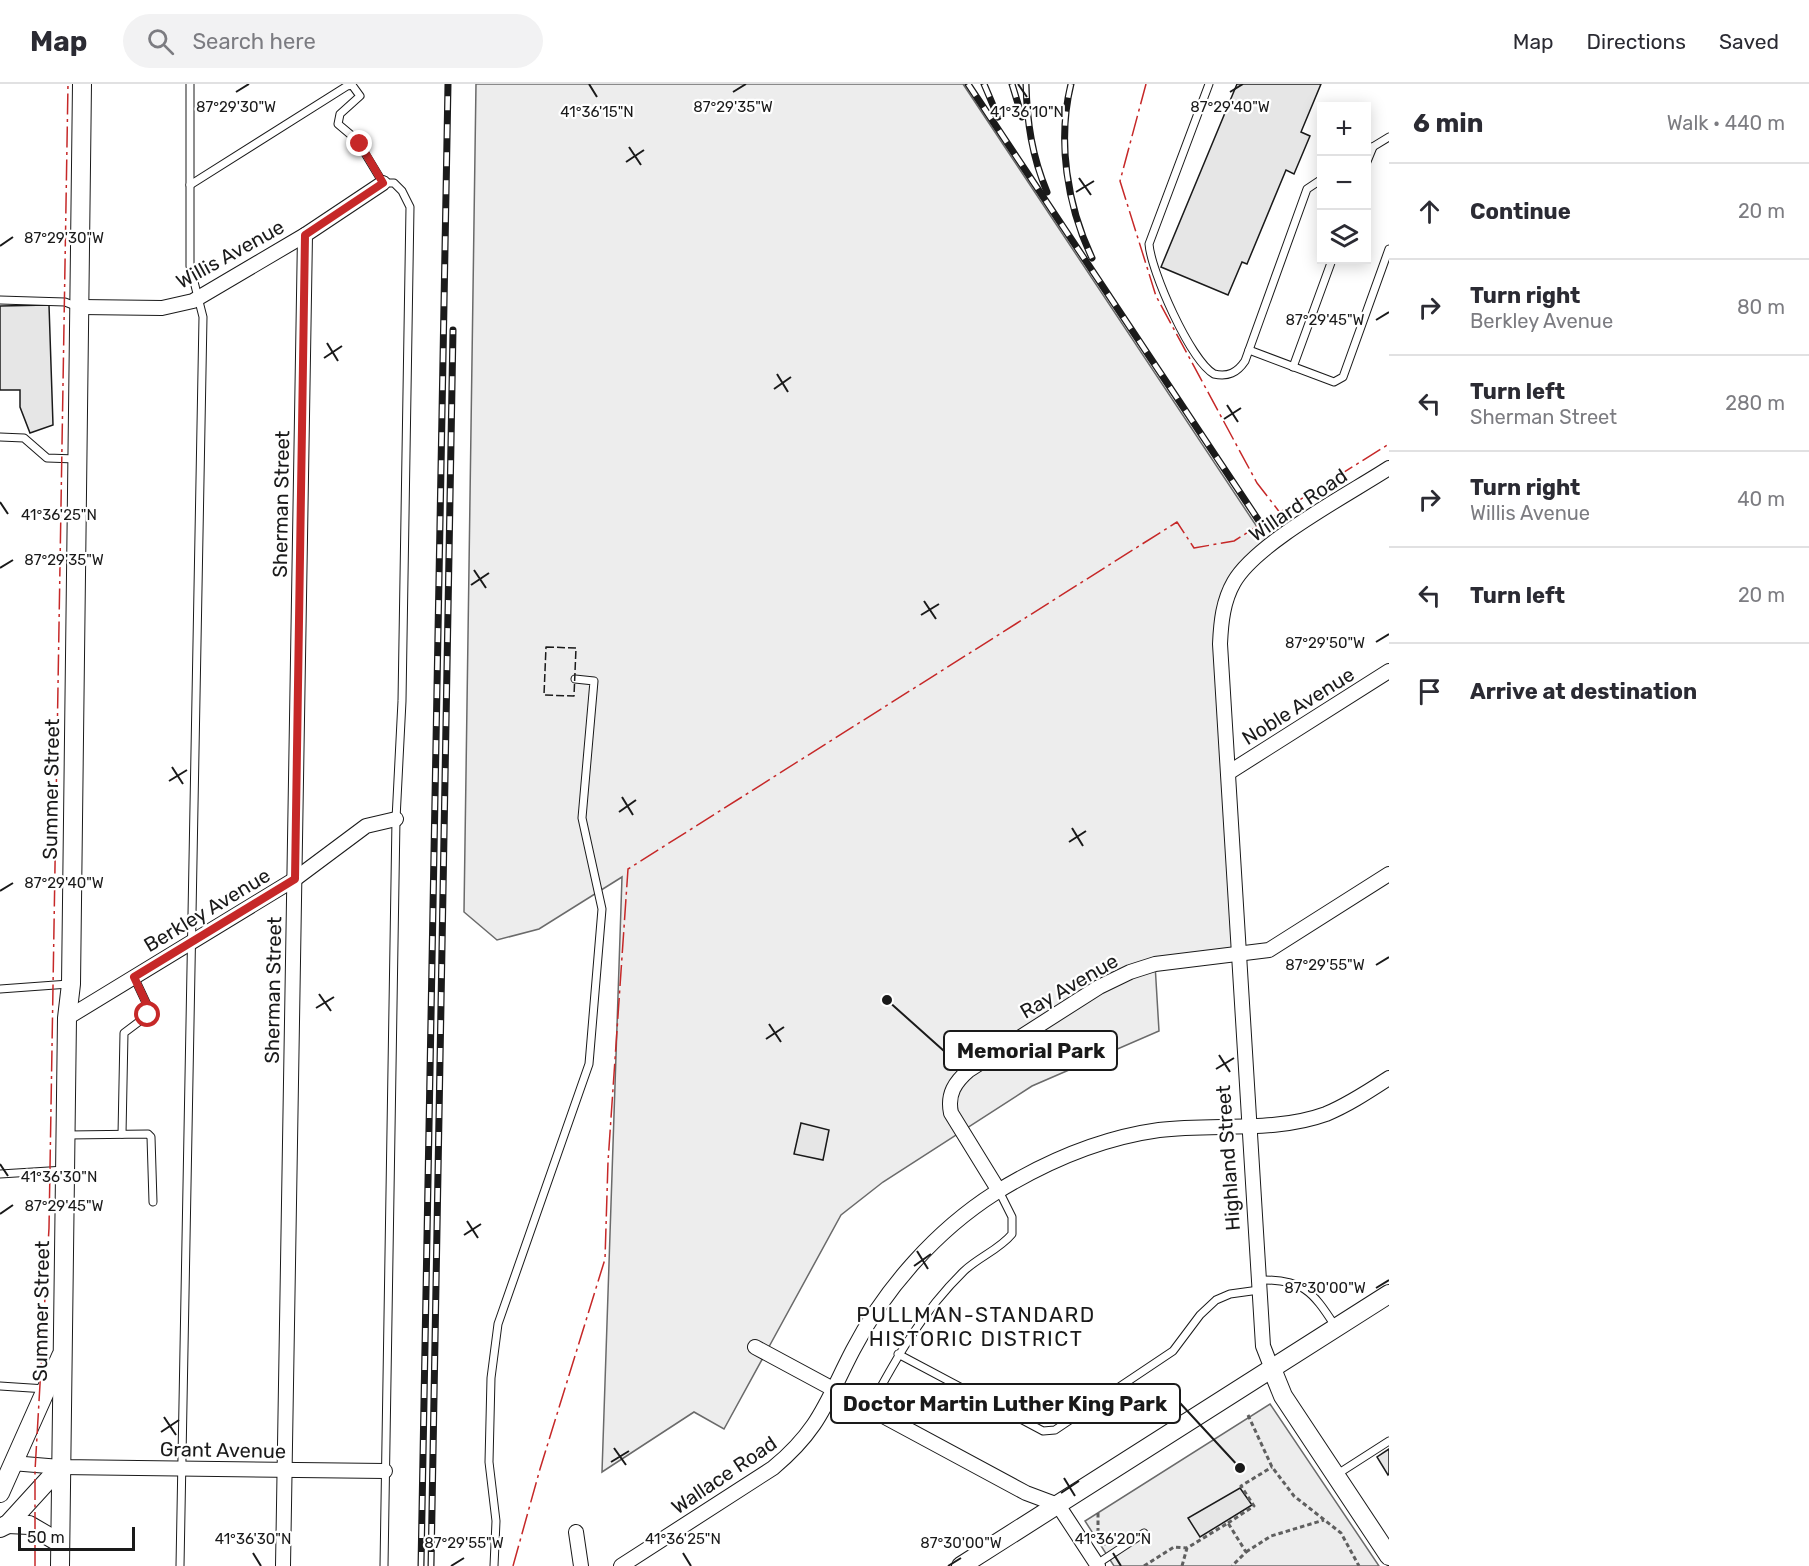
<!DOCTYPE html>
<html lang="en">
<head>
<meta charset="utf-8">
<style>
	:root { --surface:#fff; --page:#f2f2f3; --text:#2b2b33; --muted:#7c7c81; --line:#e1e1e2 }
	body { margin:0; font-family:Rubik,sans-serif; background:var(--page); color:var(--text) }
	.controls { position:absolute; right:18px; top:18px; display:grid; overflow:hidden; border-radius:0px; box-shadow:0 3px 15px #0003 }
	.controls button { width:54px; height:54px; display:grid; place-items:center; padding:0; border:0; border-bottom:2px solid var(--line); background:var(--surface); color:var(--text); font:30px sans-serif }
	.scale { position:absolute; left:18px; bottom:15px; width:117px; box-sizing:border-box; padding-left:6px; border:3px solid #1a1a1a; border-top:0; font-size:16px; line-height:21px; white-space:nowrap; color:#1a1a1a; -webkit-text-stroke:4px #fff; paint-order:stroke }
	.stop { position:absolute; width:18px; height:18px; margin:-14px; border:4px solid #c62828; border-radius:50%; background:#fff }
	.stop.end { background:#c62828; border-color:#fff; box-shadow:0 2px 6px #0008 }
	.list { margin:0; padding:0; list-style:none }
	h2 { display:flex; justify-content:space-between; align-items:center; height:78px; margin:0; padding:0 24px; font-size:26px }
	h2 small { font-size:20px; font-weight:400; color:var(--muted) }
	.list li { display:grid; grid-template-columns:39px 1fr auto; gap:18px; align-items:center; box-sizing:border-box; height:96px; padding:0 24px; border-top:2px solid var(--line) }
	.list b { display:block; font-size:22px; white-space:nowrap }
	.list p { margin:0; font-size:20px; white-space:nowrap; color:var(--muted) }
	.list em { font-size:20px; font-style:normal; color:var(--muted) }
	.icon { flex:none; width:33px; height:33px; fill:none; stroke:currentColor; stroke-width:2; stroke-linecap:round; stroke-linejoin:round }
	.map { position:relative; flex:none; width:1389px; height:1482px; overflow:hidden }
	header { display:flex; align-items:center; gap:36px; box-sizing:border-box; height:84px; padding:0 30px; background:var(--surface); border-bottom:2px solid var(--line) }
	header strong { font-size:28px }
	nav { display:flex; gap:33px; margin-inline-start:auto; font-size:21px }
	.search { width:420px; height:54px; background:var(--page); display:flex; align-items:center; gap:15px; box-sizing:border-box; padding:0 21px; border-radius:33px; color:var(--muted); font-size:22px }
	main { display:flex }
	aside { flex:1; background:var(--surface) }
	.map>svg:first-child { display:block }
</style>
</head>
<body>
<header>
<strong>Map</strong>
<div class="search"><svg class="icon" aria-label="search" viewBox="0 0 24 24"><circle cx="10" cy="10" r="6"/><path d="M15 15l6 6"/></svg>Search here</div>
<nav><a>Map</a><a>Directions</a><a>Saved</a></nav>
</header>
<main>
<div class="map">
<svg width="1389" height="1482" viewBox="0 0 1389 1482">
	<rect width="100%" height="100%" fill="#fff"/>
	<!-- built -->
	<g fill="#ededed" stroke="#6a6a6a" stroke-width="1.5">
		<polygon points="476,0 963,0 1269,461 1250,477 1221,534 1239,871 1155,880 1159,947 1032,1002 883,1098 841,1131 724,1345 694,1328 602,1388 622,793 539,845 497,856 464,828"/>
		<polygon points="1270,1320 1379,1482 1114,1482 1085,1437"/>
	</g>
	<!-- building -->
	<g fill="#e6e6e6" stroke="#1a1a1a" stroke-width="1.5">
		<polygon points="1237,0 1321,0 1301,48 1310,52 1294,90 1286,86 1247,180 1242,178 1228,211 1161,183"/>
		<polygon points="49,221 53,341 30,349 20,323 20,306 0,306 0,222"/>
		<polygon points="801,1039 829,1046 823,1076 794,1070"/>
		<polygon points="1389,1365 1389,1390 1388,1391 1377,1373"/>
		<polygon points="1240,1404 1252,1421 1200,1453 1188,1434"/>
	</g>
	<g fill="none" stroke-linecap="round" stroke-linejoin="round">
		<!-- service casing -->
		<g stroke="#1a1a1a" stroke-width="9">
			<g id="service">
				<path d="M1209 0 1149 160C1151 187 1190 276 1214 290 1228 293 1237 289 1245 277L1307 105 1322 95"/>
				<polyline points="1366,67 1389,53"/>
				<polyline points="1366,80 1373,63"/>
				<polyline points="190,101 347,2 352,1 360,12 340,30 338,40 357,56 383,99 394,99 402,107 410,123 402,617 396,735 384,1482"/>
				<polyline points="0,216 65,218 78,223"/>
				<polyline points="1249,266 1334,298 1343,293 1389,165"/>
				<polyline points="1293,283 1332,176"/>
				<polyline points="0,353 24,354 47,374 76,375"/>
				<polyline points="0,905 69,900"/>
				<polyline points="122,1050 124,949 148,931 150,927 134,893"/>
				<polyline points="68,1051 148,1050 151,1053 153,1118"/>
				<polyline points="0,1090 65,1086"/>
				<path d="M1259 1196C1302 1195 1312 1206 1335 1242"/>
				<polyline points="898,1270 1043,1347 1055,1346 1173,1267 1200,1231 1216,1216 1230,1210 1259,1206"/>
				<polyline points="0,1302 46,1305"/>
				<path d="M869 1325C896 1274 923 1227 964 1187 979 1173 1000 1165 1012 1150V1133L999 1107"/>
				<polyline points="1336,1391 1389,1357"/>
				<polyline points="1097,1480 1144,1449"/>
				<polyline points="180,1482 203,233 190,182 190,0"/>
				<polyline points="494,1482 496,1437 489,1378 491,1294 498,1240 589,980 602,825 582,734 594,597 575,595"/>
			</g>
		</g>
		<!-- minor casing -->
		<g stroke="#1a1a1a" stroke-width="16">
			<g id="minor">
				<polyline points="81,223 162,224 193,217 305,151 383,99"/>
				<polyline points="1228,689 1389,587"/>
				<polyline points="67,934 295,795 366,742 396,735"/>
				<path d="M999 1107 951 1029C947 1010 955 998 969 986L1099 903 1130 888 1155 880 1269 866 1389 790"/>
				<polyline points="755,1263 1026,1409 1058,1421 1098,1482"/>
				<path d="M1272 1285 1263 1262 1220 560C1221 538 1223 517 1234 498 1256 459 1349 410 1389 384"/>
				<polyline points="12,1379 60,1383 385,1387"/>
				<polyline points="576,1448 581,1482"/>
				<polyline points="283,1482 305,151"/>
				<path d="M621 1482 773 1384C820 1345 826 1318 853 1266 885 1204 937 1146 995 1109 1045 1078 1101 1054 1159 1046 1214 1039 1274 1049 1326 1030 1348 1021 1369 1007 1389 994"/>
			</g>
		</g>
		<!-- tertiary casing -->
		<g stroke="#1a1a1a" stroke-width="20">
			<g id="tertiary">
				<polyline points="1272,1285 1283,1312 1389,1472"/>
				<polyline points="0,1409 61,1272"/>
				<polyline points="8,1440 29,1441 60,1459"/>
				<polyline points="0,1444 8,1440 60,1383"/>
				<polyline points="60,1482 67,934 71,900 82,0"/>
				<polyline points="961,1482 1389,1210"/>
			</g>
		</g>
		<!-- path -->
		<g stroke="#5f5f5f" stroke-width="3" stroke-dasharray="4.5 3" stroke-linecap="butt">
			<polyline points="1248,1331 1272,1383 1294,1412 1341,1449 1359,1482"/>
			<polyline points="1098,1429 1098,1449 1106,1461"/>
			<polyline points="1228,1439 1254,1422 1241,1402 1272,1383"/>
			<polyline points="1246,1468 1271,1452 1324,1436"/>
			<polyline points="1144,1482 1174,1463 1187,1464"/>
			<polyline points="1182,1482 1187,1464 1228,1439 1246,1468 1232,1482"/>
		</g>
		<!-- service -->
		<use href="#service" stroke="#fff" stroke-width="7"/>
		<!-- minor -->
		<use href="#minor" stroke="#fff" stroke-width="14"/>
		<!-- tertiary -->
		<use href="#tertiary" stroke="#fff" stroke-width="18"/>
		<!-- rail casing -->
		<g stroke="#1a1a1a" stroke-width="7">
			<g id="rail">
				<polyline points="968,0 1261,440"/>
				<polyline points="984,0 998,33"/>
				<polyline points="1012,0 1022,33"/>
				<path d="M1026 0C1027 39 1032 72 1047 108"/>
				<path d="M1071 0C1057 57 1067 121 1092 174"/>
				<polyline points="421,1482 448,0"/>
				<polyline points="431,1482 453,246"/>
			</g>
		</g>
		<!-- rail -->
		<use href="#rail" stroke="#fff" stroke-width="4.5" stroke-dasharray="14" stroke-linecap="butt"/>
		<!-- fence -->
		<polygon stroke="#1a1a1a" stroke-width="1.5" stroke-dasharray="8 3" stroke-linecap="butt" points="546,563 576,564 574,612 544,611"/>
		<!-- power -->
		<g stroke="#c62828" stroke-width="1.5" stroke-dasharray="21 4.5 3 4.5" stroke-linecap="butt">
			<polyline points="1146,0 1120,97 1156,212 1257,399 1281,430"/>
			<polyline points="35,1482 35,1387 49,1144 68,0"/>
			<polyline points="513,1482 540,1385 605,1175 608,1078 628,785 1177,438 1194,464 1234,457 1389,360"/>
		</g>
	</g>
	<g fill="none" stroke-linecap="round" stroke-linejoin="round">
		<!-- route -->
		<polyline stroke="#c62828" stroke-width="8" points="148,931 150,927 134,893 295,795 305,151 383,99 360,60"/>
	</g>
	<!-- ticks -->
	<path fill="none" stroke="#1a1a1a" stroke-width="2" d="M589 0 597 13M1018 0 1027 13M236 8 249 0M733 8 746 0M1230 8 1243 0M629 63 641 81M626 78 644 66M1079 94 1091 111M1076 108 1094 97M0 162 13 153M1376 236 1389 228M327 259 338 277M324 274 342 262M777 290 788 308M774 305 791 293M1227 321 1238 338M1224 335 1241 324M0 418 8 430M0 484 13 476M474 486 486 504M471 501 489 489M924 517 936 535M921 531 939 520M1376 558 1389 550M172 683 183 700M169 697 187 686M622 713 633 731M619 728 636 716M1072 744 1083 762M1069 758 1086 747M0 807 13 799M1376 881 1389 873M319 910 331 927M316 924 334 913M769 940 781 958M766 955 784 943M1219 971 1230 988M1216 985 1234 974M0 1080 8 1092M0 1130 13 1121M467 1137 478 1154M464 1151 481 1140M917 1167 928 1185M914 1182 931 1170M1376 1204 1389 1196M164 1333 176 1351M161 1348 179 1336M614 1364 626 1381M611 1378 629 1367M1064 1394 1075 1412M1061 1409 1079 1397M253 1469 261 1482M683 1469 691 1482M1113 1469 1121 1482M451 1482 464 1474M948 1482 961 1474"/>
	<g text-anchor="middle" stroke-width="4.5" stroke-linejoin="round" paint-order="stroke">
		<!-- street labels -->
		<g font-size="20" fill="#1a1a1a" stroke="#fff">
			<text transform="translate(230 170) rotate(-29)" y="7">Willis Avenue</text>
			<text transform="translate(281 420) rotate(-89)" y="7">Sherman Street</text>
			<text transform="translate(1298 421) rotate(-34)" y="7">Willard Road</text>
			<text transform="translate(1298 622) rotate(-32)" y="7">Noble Avenue</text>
			<text transform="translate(51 705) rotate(-89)" y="7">Summer Street</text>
			<text transform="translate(207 826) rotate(-31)" y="7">Berkley Avenue</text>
			<text transform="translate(1069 902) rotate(-30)" y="7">Ray Avenue</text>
			<text transform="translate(273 906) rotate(-89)" y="7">Sherman Street</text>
			<text transform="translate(1228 1074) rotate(-94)" y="7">Highland Street</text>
			<text transform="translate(41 1227) rotate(-89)" y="7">Summer Street</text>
			<text transform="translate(223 1366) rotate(1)" y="7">Grant Avenue</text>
			<text transform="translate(724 1391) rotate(-34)" y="7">Wallace Road</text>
		</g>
		<!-- neighbourhood labels -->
		<g font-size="21" letter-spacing="1.5" fill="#1a1a1a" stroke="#fff">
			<text x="976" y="1238">PULLMAN-STANDARD<tspan x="976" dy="24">HISTORIC DISTRICT</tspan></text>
		</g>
	</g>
	<g font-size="15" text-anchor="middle" fill="#1a1a1a" stroke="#fff" stroke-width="4.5" stroke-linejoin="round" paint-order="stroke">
		<text x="236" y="28">87°29'30"W</text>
		<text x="733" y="28">87°29'35"W</text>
		<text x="1230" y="28">87°29'40"W</text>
		<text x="597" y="33">41°36'15"N</text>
		<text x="1027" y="33">41°36'10"N</text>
		<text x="64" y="159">87°29'30"W</text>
		<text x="1325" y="241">87°29'45"W</text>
		<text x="59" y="436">41°36'25"N</text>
		<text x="64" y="481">87°29'35"W</text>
		<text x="1325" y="564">87°29'50"W</text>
		<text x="64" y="804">87°29'40"W</text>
		<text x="1325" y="886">87°29'55"W</text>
		<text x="59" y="1098">41°36'30"N</text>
		<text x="64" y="1127">87°29'45"W</text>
		<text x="1325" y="1209">87°30'00"W</text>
		<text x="253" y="1460">41°36'30"N</text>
		<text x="683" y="1460">41°36'25"N</text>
		<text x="1113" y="1460">41°36'20"N</text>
		<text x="464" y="1464">87°29'55"W</text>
		<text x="961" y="1464">87°30'00"W</text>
	</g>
	<!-- callouts -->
	<path fill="none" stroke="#1a1a1a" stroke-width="2" d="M887 916L944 967M1240 1384L1180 1319"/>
	<g fill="#1a1a1a" stroke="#fff" stroke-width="2">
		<circle cx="887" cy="916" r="6"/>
		<circle cx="1240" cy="1384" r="6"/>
	</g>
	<g fill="#fff" stroke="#1a1a1a" stroke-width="2">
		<rect x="944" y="947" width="173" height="39" rx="6"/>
		<rect x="831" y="1300" width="349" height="39" rx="6"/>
	</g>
	<g font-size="21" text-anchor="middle" font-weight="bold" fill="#1a1a1a">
		<text x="1031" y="974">Memorial Park</text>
		<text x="1005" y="1327">Doctor Martin Luther King Park</text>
	</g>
</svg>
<div class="controls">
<button>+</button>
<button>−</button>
<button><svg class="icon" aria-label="layers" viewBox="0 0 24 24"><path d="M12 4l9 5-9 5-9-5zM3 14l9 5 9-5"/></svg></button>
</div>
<div class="scale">50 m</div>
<div class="stop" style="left:148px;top:931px"></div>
<div class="stop end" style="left:360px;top:60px"></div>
</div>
<aside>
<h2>6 min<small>Walk · 440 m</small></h2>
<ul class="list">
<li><svg class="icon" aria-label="ahead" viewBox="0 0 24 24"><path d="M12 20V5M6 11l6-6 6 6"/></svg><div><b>Continue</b></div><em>20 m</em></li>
<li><svg class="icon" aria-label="right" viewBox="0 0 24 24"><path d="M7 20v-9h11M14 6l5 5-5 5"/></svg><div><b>Turn right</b><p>Berkley Avenue</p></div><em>80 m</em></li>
<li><svg class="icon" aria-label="left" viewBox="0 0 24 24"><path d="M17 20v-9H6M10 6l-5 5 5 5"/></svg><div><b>Turn left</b><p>Sherman Street</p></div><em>280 m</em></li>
<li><svg class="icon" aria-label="right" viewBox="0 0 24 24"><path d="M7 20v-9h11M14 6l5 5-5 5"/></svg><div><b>Turn right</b><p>Willis Avenue</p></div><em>40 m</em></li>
<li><svg class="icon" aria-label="left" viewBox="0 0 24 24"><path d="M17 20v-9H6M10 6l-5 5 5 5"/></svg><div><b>Turn left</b></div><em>20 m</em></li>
<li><svg class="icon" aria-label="arrive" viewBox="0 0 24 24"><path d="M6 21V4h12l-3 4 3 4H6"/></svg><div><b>Arrive at destination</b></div></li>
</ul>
</aside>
</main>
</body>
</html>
